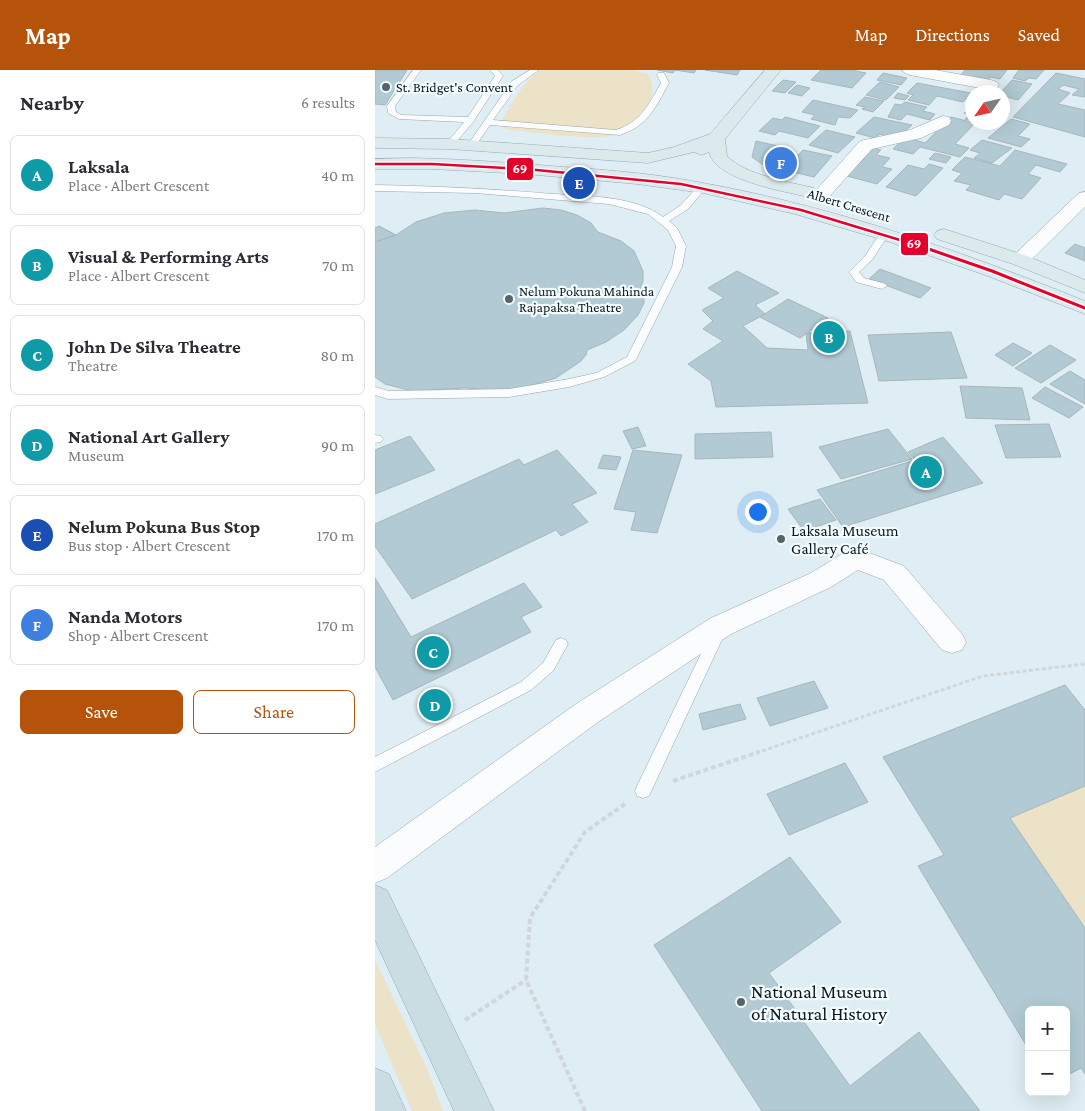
<!DOCTYPE html>
<html lang="en">
<head>
<meta charset="utf-8">
<style>
	:root { --surface:#fff; --page:#f2f2f3; --text:#2b2b33; --muted:#7c7c81; --line:#e1e1e2; --accent:#b45309 }
	body { margin:0; font-family:"Crimson Pro",serif; background:var(--page); color:var(--text) }
	.controls { position:absolute; right:15px; bottom:15px; display:grid; overflow:hidden; border-radius:8px; box-shadow:0 5px 20px #0002 }
	.controls button { width:45px; height:45px; display:grid; place-items:center; padding:0; border:0; border-bottom:1px solid var(--line); background:var(--surface); color:var(--text); font:25px sans-serif }
	.compass { position:absolute; left:590px; top:15px; width:45px; height:45px; border-radius:50%; background:var(--surface); box-shadow:0 5px 20px #0002; rotate:236deg }
	.you { position:absolute; left:382px; top:441px; width:18px; height:18px; margin:-12px; border:4px solid #fff; border-radius:50%; background:#1a73e8; box-shadow:0 0 0 8px #1a73e833 }
	.badge { display:grid; place-items:center; width:32px; height:32px; border-radius:50%; background:var(--accent); color:#fff; font-size:16px; font-weight:700 }
	.pin { position:absolute; translate:-50% -50%; border:2px solid #fff; box-shadow:0 1px 5px #0006 }
	.list { margin:0; padding:0; list-style:none }
	h2 { display:flex; justify-content:space-between; align-items:center; height:65px; margin:0; padding:0 20px; font-size:21px }
	h2 small { font-size:16px; font-weight:400; color:var(--muted) }
	.list li { display:grid; grid-template-columns:32px 1fr auto; gap:15px; align-items:center; box-sizing:border-box; height:80px; margin:0 10px 10px; padding:0 10px; border:1px solid var(--line); border-radius:8px }
	.list b { display:block; font-size:19px; white-space:nowrap }
	.list p { margin:0; font-size:16px; white-space:nowrap; color:var(--muted) }
	.list em { font-size:16px; font-style:normal; color:var(--muted) }
	.actions { display:flex; gap:10px; padding:15px 20px }
	.actions a { flex:1; padding:11px 0; border:1px solid var(--accent); border-radius:8px; text-align:center; font-size:18px; color:var(--accent) }
	.actions .main { background:var(--accent); color:#fff }
	.map { position:relative; flex:none; width:710px; height:1041px; overflow:hidden }
	header { display:flex; align-items:center; gap:30px; box-sizing:border-box; height:70px; padding:0 25px; background:var(--accent); color:#fff }
	header strong { font-size:24px }
	nav { display:flex; gap:28px; margin-inline-start:auto; font-size:18px }
	main { display:flex }
	aside { flex:1; background:var(--surface) }
	.map>svg:first-child { display:block }
</style>
</head>
<body>
<header>
<strong>Map</strong>
<nav><a>Map</a><a>Directions</a><a>Saved</a></nav>
</header>
<main>
<aside>
<h2>Nearby<small>6 results</small></h2>
<ul class="list">
<li><span class="badge" style="background:#0f9aa8">A</span><div><b>Laksala</b><p>Place · Albert Crescent</p></div><em>40 m</em></li>
<li><span class="badge" style="background:#0f9aa8">B</span><div><b>Visual &amp; Performing Arts</b><p>Place · Albert Crescent</p></div><em>70 m</em></li>
<li><span class="badge" style="background:#0f9aa8">C</span><div><b>John De Silva Theatre</b><p>Theatre</p></div><em>80 m</em></li>
<li><span class="badge" style="background:#0f9aa8">D</span><div><b>National Art Gallery</b><p>Museum</p></div><em>90 m</em></li>
<li><span class="badge" style="background:#1a4fb4">E</span><div><b>Nelum Pokuna Bus Stop</b><p>Bus stop · Albert Crescent</p></div><em>170 m</em></li>
<li><span class="badge" style="background:#3f7fe0">F</span><div><b>Nanda Motors</b><p>Shop · Albert Crescent</p></div><em>170 m</em></li>
</ul>
<div class="actions"><a class="main">Save</a><a>Share</a></div>
</aside>
<div class="map">
<svg width="710" height="1041" viewBox="0 0 710 1041">
	<rect width="100%" height="100%" fill="#deeef4"/>
	<!-- green -->
	<g fill="#ece2c7">
		<path d="M166 0H257L273 4C279 16 278 23 274 36 270 46 264 54 256 60 233 75 158 62 131 59L125 54C137 32 146 14 166 0Z"/>
		<polygon points="710,716 710,858 635,748"/>
		<polygon points="0,890 53,1001 68,1041 37,1041 0,954"/>
	</g>
	<!-- building -->
	<g fill="#b1cad3" stroke="#a8b6bb">
		<polygon points="0,0 32,0 10,35 0,34"/>
		<polygon points="282,0 321,0 319,3 300,0 298,3"/>
		<polygon points="330,0 365,0 362,5"/>
		<polygon points="446,0 476,0 491,3 477,18 436,10"/>
		<polygon points="590,0 632,0 625,9 615,7 612,12 584,7"/>
		<polygon points="644,0 669,0 661,9 654,8 650,11 638,8"/>
		<polygon points="508,3 532,8 526,15 502,10"/>
		<polygon points="681,3 710,9 710,27 697,25 704,19 688,15 683,19 695,23 683,34 710,40 710,67 638,47"/>
		<polygon points="408,10 421,12 410,23 397,21"/>
		<polygon points="637,10 657,14 643,30 628,26 626,22"/>
		<polygon points="505,12 524,17 511,30 491,25"/>
		<polygon points="542,13 596,23 588,32 562,26 554,35 533,30 538,25 532,23"/>
		<polygon points="422,15 435,18 427,26 413,23"/>
		<polygon points="523,23 534,26 530,30 519,28"/>
		<polygon points="490,27 509,31 498,42 487,39 490,37 481,35"/>
		<polygon points="598,28 598,51 590,49 595,45 589,43 597,36 591,34"/>
		<polygon points="438,30 483,40 475,48 463,47 460,55 436,49 440,45 427,42"/>
		<polygon points="530,32 552,37 548,41 560,44 555,50 532,44 526,50 513,47 520,34 526,35"/>
		<polygon points="410,47 445,56 433,68 404,61 400,65 384,61 398,48 407,50"/>
		<polygon points="499,47 537,55 526,65 519,63 515,67 505,64 500,68 481,63"/>
		<polygon points="576,47 600,53 580,74 594,78 585,87 545,77 538,84 518,79 530,67 550,73"/>
		<polygon points="636,49 655,54 643,66 655,69 646,77 613,68"/>
		<polygon points="602,52 625,52 620,57"/>
		<polygon points="451,60 480,67 463,83 434,75"/>
		<polygon points="607,70 637,78 617,93 599,88 605,83 595,80"/>
		<polygon points="381,71 416,79 394,99 377,87"/>
		<polygon points="492,76 506,80 501,85 515,88 507,97 517,99 502,114 472,106 490,88 482,86"/>
		<polygon points="428,80 457,86 439,107 409,100"/>
		<polygon points="640,80 692,94 685,102 661,95 653,104 666,108 647,129 629,124 624,130 591,120 596,115 579,111 587,103 577,100 590,87 625,96"/>
		<polygon points="560,83 576,87 571,93 554,89"/>
		<polygon points="554,94 568,98 541,126 511,117 533,95 549,99"/>
		<polygon points="168,138 186,140 202,145 216,153 223,162 246,171 259,181 268,201 268,211 265,219 269,225 269,233 263,245 249,260 231,272 212,280 211,285 206,291 181,308 143,319 125,320 89,318 37,321 10,314 0,307 0,172 21,165 41,152 69,143 100,140 129,143"/>
		<polygon points="4,156 21,165 0,172 0,158"/>
		<polygon points="700,174 710,178 710,191 690,183"/>
		<polygon points="505,199 556,218 545,228 494,209"/>
		<polygon points="362,201 404,223 380,235 390,244 368,256 392,278 433,280 431,263 475,261 493,333 341,337 336,311 313,294 348,271 328,259 338,251 327,240 349,228 333,218"/>
		<polygon points="413,229 453,248 425,268 385,247"/>
		<polygon points="576,262 592,308 504,311 493,265"/>
		<polygon points="638,273 657,283 638,296 620,285"/>
		<polygon points="675,275 701,290 666,313 640,298"/>
		<polygon points="695,301 710,310 710,334 675,314"/>
		<polygon points="585,316 647,318 655,350 591,348"/>
		<polygon points="670,317 708,337 694,348 657,328"/>
		<polygon points="674,354 686,387 631,388 620,355"/>
		<polygon points="263,357 271,376 257,379 248,361"/>
		<polygon points="513,359 537,389 466,409 444,377"/>
		<polygon points="396,362 398,387 320,389 320,364"/>
		<polygon points="35,366 60,400 0,424 0,380"/>
		<polygon points="568,367 608,413 468,457 442,420 540,390 533,382"/>
		<polygon points="182,380 222,423 197,434 213,452 186,466 181,460 37,529 0,476 0,454 144,389 149,395"/>
		<polygon points="258,380 307,385 282,463 256,460 261,442 239,439"/>
		<polygon points="228,385 246,387 241,400 223,398"/>
		<polygon points="445,429 461,450 429,461 413,439"/>
		<polygon points="0,508 36,567 149,513 167,537 146,547 156,562 18,630 0,597"/>
		<polygon points="439,611 453,638 395,656 382,628"/>
		<polygon points="690,615 710,640 710,716 635,748 710,858 710,1004 706,998 691,1006 691,940 654,940 654,980 543,796 569,785 508,687"/>
		<polygon points="365,634 371,649 328,660 324,644"/>
		<polygon points="470,693 493,732 414,765 392,724"/>
		<polygon points="415,787 466,852 394,903 475,1016 544,962 605,1041 387,1041 279,875"/>
	</g>
	<g fill="none" stroke-linecap="round" stroke-linejoin="round">
		<!-- lane casing -->
		<g stroke="#99a6ab" stroke-width="1">
			<g id="lane">
				<polygon points="38,0 46,0 20,36 21,42 26,45 93,47 120,6 115,0 123,0 128,6 98,52 78,76 75,77 71,74 89,52 24,49 13,43 12,36"/>
				<path d="M155 0H164L143 15 118 50 241 60C266 52 274 34 286 13L282 5 283 3H289L294 13C280 38 274 55 245 65L115 55 99 78H93L92 76 137 11Z"/>
				<path d="M327 114 332 117 313 139 294 151 302 158 311 176 307 197 260 291 229 307 194 317 134 327 13 329 0 325V317L14 321 134 319 194 309 221 303 252 287 297 197 301 176 293 160 273 144 234 134 100 123 0 121V115C60 116 119 119 178 124 212 126 261 126 288 147L306 135 324 115Z"/>
				<polygon points="509,161 514,164 497,190 484,202 489,208 511,214 512,216 507,219 481,212 474,202 490,186 506,162"/>
				<polygon points="0,365 6,366 8,369 6,372 0,373"/>
				<polygon points="344,555 349,557 351,561 274,726 268,728 262,726 260,721 262,716 337,561 339,557"/>
				<polygon points="186,568 191,570 193,574 178,601 156,620 0,702 0,687 146,612 168,593 181,570"/>
			</g>
		</g>
		<!-- street casing -->
		<g stroke="#99a6ab" stroke-width="1">
			<g id="street">
				<polygon points="527,0 560,0 616,10 622,12 624,15 622,18 616,20 535,5 530,3"/>
				<polygon points="568,46 574,47 576,51 574,55 546,68 497,79 451,130 445,131 439,130 436,126 485,71 535,60"/>
				<polygon points="710,122 710,137 652,194 645,196 638,194 635,190 638,186 704,123"/>
				<polygon points="481,478 529,496 587,564 591,572 587,580 577,583 567,580 509,510 483,500 456,517 356,564 223,652 12,808 0,813 0,777 201,634 336,548 436,503 472,481"/>
			</g>
		</g>
		<!-- primary casing -->
		<g stroke="#8faab2" stroke-width="1">
			<g id="primary">
				<path d="M390 0H406L350 69 352 86C370 105 414 112 439 118L442 122 439 126 433 127C408 121 340 110 334 82L326 85 319 82 273 93 75 79 0 78V68L75 69 273 83 299 77 335 64Z"/>
				<path d="M38 88C88 89 139 93 189 97 235 100 282 104 328 113 460 137 586 181 710 231V244L610 205 515 172 420 144 328 123 262 114 151 104 57 99H0V89Z"/>
				<polygon points="569,159 652,186 710,210 710,223 638,194 562,169 559,165 562,161"/>
			</g>
		</g>
		<!-- highway casing -->
		<g stroke="#8faab2" stroke-width="1">
			<g id="highway">
				<polygon points="0,815 12,820 119,1041 79,1041 0,870"/>
				<polygon points="0,998 14,1004 31,1041 0,1041"/>
			</g>
		</g>
		<!-- path-far1 -->
		<polyline stroke="#d1d6d9" stroke-width="3" stroke-dasharray="4 2.5" stroke-linecap="butt" points="381,683 608,606 710,594"/>
		<!-- path -->
		<g stroke="#d1d6d9" stroke-width="4" stroke-dasharray="5 3" stroke-linecap="butt">
			<polyline points="298,711 384,682"/>
			<polyline points="90,950 151,910"/>
			<polyline points="210,1041 151,910 155,848 210,762 250,734"/>
		</g>
		<!-- lane -->
		<use href="#lane" fill="#fafcfd" fill-rule="evenodd"/>
		<!-- street -->
		<use href="#street" fill="#fafcfd" fill-rule="evenodd"/>
		<!-- primary -->
		<use href="#primary" fill="#ddeaed" fill-rule="evenodd"/>
		<!-- highway -->
		<use href="#highway" fill="#cadde3" fill-rule="evenodd"/>
		<!-- bus-1-far1 casing -->
		<g stroke="#f4fbfe" stroke-width="5">
			<polyline id="bus-1-far1" points="0,94 57,94 151,99 306,114 426,140 548,177"/>
		</g>
		<!-- bus-1 casing -->
		<g stroke="#f4fbfe" stroke-width="6">
			<polyline id="bus-1" points="545,176 617,201 710,238"/>
		</g>
		<!-- bus-1-far1 -->
		<use href="#bus-1-far1" stroke="#e4002b" stroke-width="2.5"/>
		<!-- bus-1 -->
		<use href="#bus-1" stroke="#e4002b" stroke-width="3"/>
	</g>
	<!-- markers -->
	<g fill="#556469" stroke="#f4fbfe" stroke-width="2">
		<circle cx="11" cy="17" r="5"/>
		<circle cx="134" cy="229" r="5"/>
		<circle cx="406" cy="469" r="5"/>
		<circle cx="366" cy="932" r="5"/>
	</g>
	<g text-anchor="middle" stroke-width="4.5" stroke-linejoin="round" paint-order="stroke">
		<!-- far-poi labels -->
		<g font-size="14" fill="#0b191e" stroke="#f4fbfe" text-anchor="start">
			<text x="21" y="22">St. Bridget's Convent</text>
			<text x="144" y="226">Nelum Pokuna Mahinda<tspan x="144" dy="16">Rajapaksa Theatre</tspan></text>
		</g>
		<!-- far-street labels -->
		<g font-size="14" fill="#0b191e" stroke="#f4fbfe">
			<text transform="translate(474 135) rotate(17)" y="5">Albert Crescent</text>
		</g>
		<!-- poi labels -->
		<g font-size="16" fill="#0b191e" stroke="#f4fbfe" text-anchor="start">
			<text x="416" y="466">Laksala Museum<tspan x="416" dy="18">Gallery Café</tspan></text>
		</g>
		<!-- near-poi labels -->
		<g font-size="19" fill="#0b191e" stroke="#f4fbfe" text-anchor="start">
			<text x="376" y="928">National Museum<tspan x="376" dy="22">of Natural History</tspan></text>
		</g>
	</g>
	<g stroke="#f4fbfe" stroke-width="2">
		<rect x="131" y="87" width="28" height="24" rx="5" fill="#e4002b"/>
		<rect x="525" y="162" width="29" height="24" rx="5" fill="#e4002b"/>
	</g>
	<g font-size="14" text-anchor="middle" font-weight="bold" fill="#fff">
		<text x="145" y="103">69</text>
		<text x="539" y="178">69</text>
	</g>
</svg>
<div class="controls">
<button>+</button>
<button>−</button>
</div>
<svg class="compass" viewBox="-18 -18 36 36"><path d="M0-13l5 13h-10z" fill="#e53935"/><path d="M0 13l5-13h-10z" fill="#7c7c81"/></svg>
<div class="you"></div>
<div class="pin badge" style="left:551px;top:402px;background:#0f9aa8">A</div>
<div class="pin badge" style="left:454px;top:267px;background:#0f9aa8">B</div>
<div class="pin badge" style="left:58px;top:582px;background:#0f9aa8">C</div>
<div class="pin badge" style="left:60px;top:635px;background:#0f9aa8">D</div>
<div class="pin badge" style="left:204px;top:113px;background:#1a4fb4">E</div>
<div class="pin badge" style="left:406px;top:93px;background:#3f7fe0">F</div>
</div>
</main>
</body>
</html>
